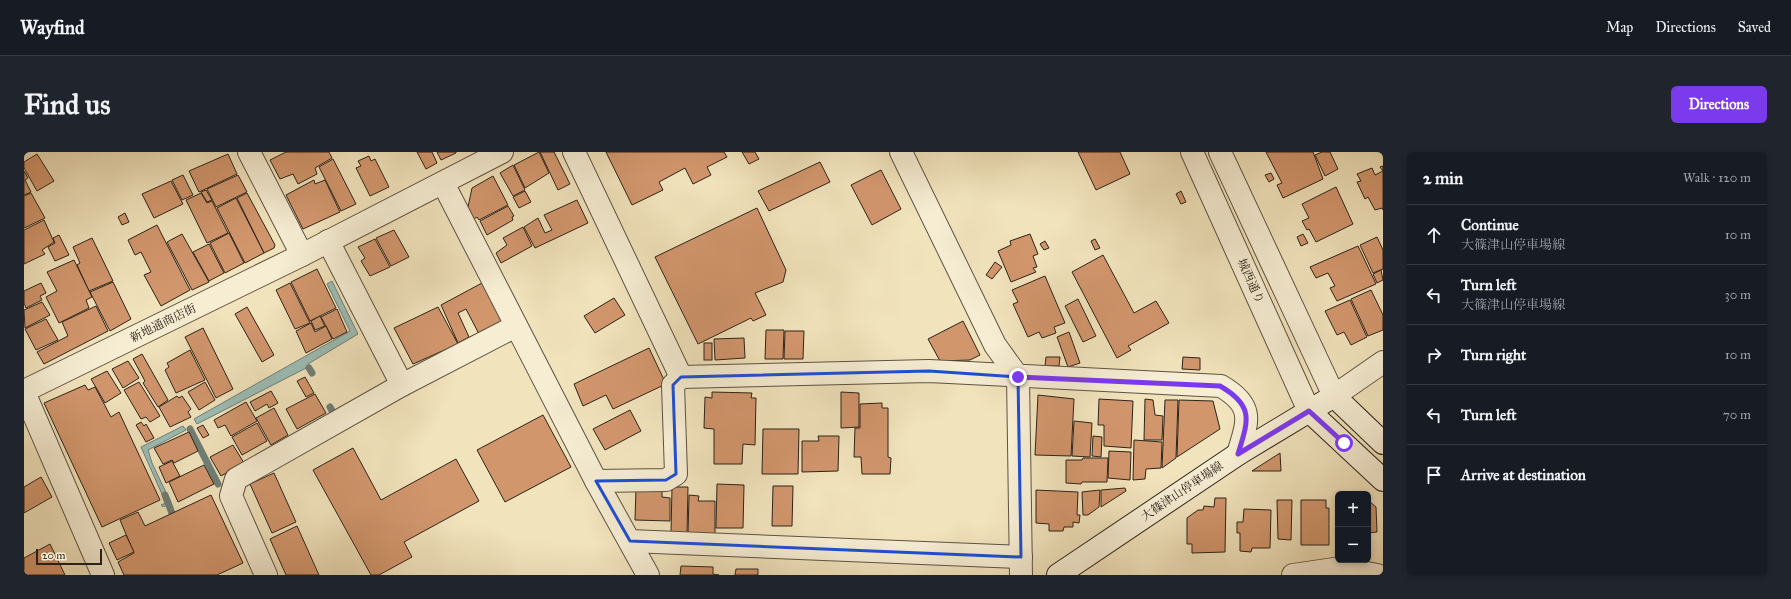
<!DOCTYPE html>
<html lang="en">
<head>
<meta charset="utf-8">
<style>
	:root { --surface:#171b24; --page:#20242c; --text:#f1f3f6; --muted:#9ea1a6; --line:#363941; --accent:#7c3aed }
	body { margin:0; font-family:"IM FELL Great Primer","Noto Serif JP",serif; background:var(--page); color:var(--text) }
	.controls { position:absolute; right:12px; bottom:12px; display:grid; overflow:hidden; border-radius:6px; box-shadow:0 2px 6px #0003 }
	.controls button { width:36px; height:36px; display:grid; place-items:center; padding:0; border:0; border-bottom:1px solid var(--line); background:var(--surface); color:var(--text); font:20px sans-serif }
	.scale { position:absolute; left:12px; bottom:10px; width:66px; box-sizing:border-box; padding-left:4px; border:2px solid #2c2319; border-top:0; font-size:11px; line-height:14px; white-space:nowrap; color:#2c2319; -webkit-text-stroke:3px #f6edd3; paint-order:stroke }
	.stop { position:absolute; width:12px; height:12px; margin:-9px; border:3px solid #7c3aed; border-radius:50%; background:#fff }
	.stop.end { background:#7c3aed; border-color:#fff; box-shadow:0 1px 4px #0008 }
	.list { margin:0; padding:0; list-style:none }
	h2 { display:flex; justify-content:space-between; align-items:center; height:52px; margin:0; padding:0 16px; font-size:17px }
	h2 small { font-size:13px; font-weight:400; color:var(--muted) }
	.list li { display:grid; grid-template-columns:26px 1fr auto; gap:12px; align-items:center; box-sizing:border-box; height:60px; padding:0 16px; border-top:1px solid var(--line) }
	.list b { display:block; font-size:15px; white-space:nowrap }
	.list p { margin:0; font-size:13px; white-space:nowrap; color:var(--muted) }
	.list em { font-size:13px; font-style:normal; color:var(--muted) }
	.icon { flex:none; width:22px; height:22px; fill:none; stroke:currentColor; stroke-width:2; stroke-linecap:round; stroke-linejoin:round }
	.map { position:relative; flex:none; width:1359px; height:423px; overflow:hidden; border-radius:6px }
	header { display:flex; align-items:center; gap:24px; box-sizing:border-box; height:56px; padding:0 20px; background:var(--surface); border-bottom:1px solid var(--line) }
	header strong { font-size:19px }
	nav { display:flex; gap:22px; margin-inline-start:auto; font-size:14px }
	.intro { display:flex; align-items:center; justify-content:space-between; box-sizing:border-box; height:96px; padding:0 24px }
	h1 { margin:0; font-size:28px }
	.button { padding:10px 18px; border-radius:6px; background:var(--accent); color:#fff; font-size:14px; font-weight:700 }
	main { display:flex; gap:24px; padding:0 24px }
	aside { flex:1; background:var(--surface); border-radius:6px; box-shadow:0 2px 6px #0003 }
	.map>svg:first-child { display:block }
</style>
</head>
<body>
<header>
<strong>Wayfind</strong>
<nav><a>Map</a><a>Directions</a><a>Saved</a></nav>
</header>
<div class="intro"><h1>Find us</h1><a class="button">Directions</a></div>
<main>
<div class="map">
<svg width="1359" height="423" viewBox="0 0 1359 423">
	<rect width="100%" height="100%" fill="#f1e3bc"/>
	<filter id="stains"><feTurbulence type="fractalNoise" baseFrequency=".005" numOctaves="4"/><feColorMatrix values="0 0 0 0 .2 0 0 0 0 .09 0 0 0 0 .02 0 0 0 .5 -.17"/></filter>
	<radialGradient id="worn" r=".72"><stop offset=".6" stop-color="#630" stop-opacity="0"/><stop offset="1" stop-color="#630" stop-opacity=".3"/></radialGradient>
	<!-- water -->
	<g fill="#9bbdb5" stroke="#6f7f77">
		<polygon points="308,129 334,182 284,212 284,215 173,272 170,267 326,179 303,132"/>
		<polygon points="159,274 162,278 124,298 128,311 147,351 139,355 137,353 142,351 117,295"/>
	</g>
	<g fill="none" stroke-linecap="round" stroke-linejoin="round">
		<!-- stream -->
		<g stroke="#6f7f77" stroke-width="7">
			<polyline points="285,216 288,221"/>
			<polyline points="306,255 310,262"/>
			<polyline points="166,277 194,332"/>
			<polyline points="141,343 151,369"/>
		</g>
	</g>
	<!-- building -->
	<g fill="#d2966d" stroke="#2c2319">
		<polygon points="262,0 305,0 308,6 291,16 293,22 274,32 269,22 256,27 246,8"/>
		<polygon points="393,0 408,0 413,11 402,17"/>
		<polygon points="413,0 432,0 432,1 417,8"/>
		<polygon points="515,0 525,21 501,36 490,13"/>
		<polygon points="516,0 530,0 546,32 534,38"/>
		<polygon points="582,0 700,0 703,5 683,15 687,23 669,32 661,16 635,30 639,38 608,53"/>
		<polygon points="718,0 731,0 735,7 725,12"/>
		<polygon points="1054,0 1096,0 1106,22 1072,38"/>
		<polygon points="1242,0 1289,0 1299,27 1259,46 1253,33 1258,31"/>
		<polygon points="1298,0 1306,0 1314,17 1301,24 1291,3"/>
		<polygon points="13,2 30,29 13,39 0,16 0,10"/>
		<polygon points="204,2 213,22 175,40 165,19"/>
		<polygon points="345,4 347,9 351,7 365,35 346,44 332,16 337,14 334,9"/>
		<polygon points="309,7 332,52 317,59 295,15"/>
		<polygon points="796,10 806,30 745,59 734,39"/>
		<polygon points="489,13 501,38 489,44 476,21"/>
		<polygon points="1359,14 1359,58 1358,56 1351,58 1344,45 1341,47 1333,30 1337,29 1333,22 1348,16 1351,23 1359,19 1356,15"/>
		<polygon points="857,18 877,57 848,73 827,33"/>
		<polygon points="0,19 4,26 1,28 7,40 0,43"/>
		<polygon points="1247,21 1250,27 1245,30 1241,23"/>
		<polygon points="159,23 169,43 158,48 148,28"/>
		<polygon points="214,23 223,40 192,55 183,37"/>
		<polygon points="469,24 484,53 455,68 453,65 450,67 444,55 448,36"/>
		<polygon points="290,28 291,32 301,28 316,60 279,77 262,43"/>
		<polygon points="147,29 159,52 130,66 118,42"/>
		<polygon points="1312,35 1329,72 1292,90 1285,77 1283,78 1278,69 1285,66 1278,52"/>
		<polygon points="182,38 188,48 183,50 177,40"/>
		<polygon points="501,39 507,50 495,56 489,45"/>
		<polygon points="1157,39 1162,50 1157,52 1152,42"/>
		<polygon points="7,41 21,66 0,76 0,44"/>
		<polygon points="177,41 183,51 188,49 204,81 183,91 162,48"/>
		<polygon points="223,41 251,93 250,96 240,101 213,46"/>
		<polygon points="212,46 240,101 221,111 193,56"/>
		<polygon points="553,48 564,71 511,96 500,75 514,66 521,81 528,78 520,63"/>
		<polygon points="484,54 490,64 488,65 489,68 463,83 456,69"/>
		<polygon points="733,56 762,118 759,130 731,141 742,163 729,169 727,166 674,192 631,105"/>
		<polygon points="101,61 105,70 98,73 94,65"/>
		<polygon points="20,68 30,90 18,98 21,102 0,112 0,78"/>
		<polygon points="133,73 166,138 137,154 120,123 127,120 117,100 111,103 104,88"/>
		<polygon points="499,75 508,94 477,111 472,101 483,93 479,86"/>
		<polygon points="370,78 385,105 367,114 352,86"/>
		<polygon points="205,81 220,111 201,121 186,91"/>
		<polygon points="158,82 185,130 168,138 143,90"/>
		<polygon points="1006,82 1014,102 1009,104 1013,115 1009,116 1012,120 987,130 974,99 987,93 986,89"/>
		<polygon points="1279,82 1284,91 1277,94 1273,85"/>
		<polygon points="35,83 45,103 31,109 24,95 31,91 29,86"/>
		<polygon points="1353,85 1359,98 1359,117 1349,121 1336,93"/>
		<polygon points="68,86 89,129 65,139 53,113 56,111 49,95"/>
		<polygon points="351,87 366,115 346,124 337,109 341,106 334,95"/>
		<polygon points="1071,87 1076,96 1071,98 1067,89"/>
		<polygon points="1021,89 1025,96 1020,98 1016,92"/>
		<polygon points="185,92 200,121 185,129 169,100"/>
		<polygon points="1334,94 1352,132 1313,149 1306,136 1311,134 1304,121 1292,126 1286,115"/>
		<polygon points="1079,103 1110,161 1132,149 1145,171 1104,194 1107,198 1093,206 1048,120"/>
		<polygon points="50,108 68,145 62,148 65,156 35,171 22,145 33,139 23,120"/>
		<polygon points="971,110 978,115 968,127 962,123"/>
		<polygon points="293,117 312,156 286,169 267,130"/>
		<polygon points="1357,118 1359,128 1353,131 1349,122"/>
		<polygon points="1021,124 1041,171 1030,175 1032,181 1018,186 1015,180 1004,185 989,152 994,150 988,138"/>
		<polygon points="89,130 107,167 86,179 66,140"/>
		<polygon points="17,131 22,141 16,144 18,148 2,156 0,151 0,139"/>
		<polygon points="266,131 286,171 271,177 252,138"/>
		<polygon points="458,131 479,170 455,182 442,157 434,161 445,185 434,191 417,153"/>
		<polygon points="1347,138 1359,163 1359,178 1344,184 1327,147"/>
		<polygon points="590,146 601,163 571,181 560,164"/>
		<polygon points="1054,147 1072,184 1059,190 1041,154"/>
		<polygon points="1326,148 1343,185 1327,193 1320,180 1313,183 1301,159"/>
		<polygon points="18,150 26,163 1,176 0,158"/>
		<polygon points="72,154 84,179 20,212 13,200 44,184 38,170"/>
		<polygon points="223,155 250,203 238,210 211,162"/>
		<polygon points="414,155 434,192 389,212 370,176"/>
		<polygon points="313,157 323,180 309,187 297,165"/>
		<polygon points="296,164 301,174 291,178 287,169"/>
		<polygon points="22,167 34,188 12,198 1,177"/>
		<polygon points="939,169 956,203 946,208 916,209 904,187"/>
		<polygon points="287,171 291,180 302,174 308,187 282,201 272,179"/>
		<polygon points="179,176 209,237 192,246 161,185"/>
		<polygon points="742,178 760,178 759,207 741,207"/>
		<polygon points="761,179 780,179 779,207 760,207"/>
		<polygon points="1045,180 1056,211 1044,215 1033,185"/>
		<polygon points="720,186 721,206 691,208 690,187"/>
		<rect x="680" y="191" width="8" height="17"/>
		<polygon points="625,196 642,232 589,257 582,243 559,254 550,232"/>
		<polygon points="166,198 181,228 152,241 141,218 145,215 143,211"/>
		<polygon points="118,202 144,248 134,255 119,231 121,229 109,207"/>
		<polygon points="1022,205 1036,205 1035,214 1021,214"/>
		<polygon points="1159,205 1176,206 1176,218 1158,217"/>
		<polygon points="104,209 115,226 99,236 88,217"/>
		<polygon points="83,219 97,241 81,251 67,227"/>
		<polygon points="281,225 290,241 282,245 273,229"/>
		<polygon points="115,230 136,264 126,270 122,265 117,267 100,238"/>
		<polygon points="181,230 191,248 175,258 164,240"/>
		<polygon points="61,233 64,238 71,235 87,265 95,260 136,348 78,375 20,251"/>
		<polygon points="247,239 254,251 245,256 243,252 231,259 226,250"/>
		<polygon points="688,240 728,241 727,246 732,246 731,293 719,292 718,312 690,312 690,277 680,276 681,245 688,246"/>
		<polygon points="817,240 835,241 835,275 817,276"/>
		<polygon points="291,242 302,261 273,277 262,257"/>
		<polygon points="1014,243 1050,247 1047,304 1011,303"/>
		<polygon points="153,244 155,246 158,244 167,257 164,260 167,265 146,275 135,255"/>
		<polygon points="1075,247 1109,249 1107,296 1080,294 1080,273 1074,273"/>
		<polygon points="1121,247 1129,248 1131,263 1139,264 1138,288 1120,288"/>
		<polygon points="1141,248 1154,248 1152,306 1138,316"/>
		<polygon points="1155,248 1189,249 1196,277 1153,305"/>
		<polygon points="222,250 233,269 207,284 201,273 194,276 190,268"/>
		<polygon points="858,251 858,256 864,256 864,305 867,306 866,322 838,322 837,305 830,305 831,276 836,276 836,252"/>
		<polygon points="250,256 264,283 247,293 232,266"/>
		<polygon points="606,258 617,279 581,298 569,277"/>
		<polygon points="519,263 547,315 481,350 453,298"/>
		<polygon points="1050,269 1068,271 1066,305 1048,304"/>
		<polygon points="117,270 120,274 122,272 130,286 122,290 112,273"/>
		<polygon points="233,271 243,289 218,303 208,285"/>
		<polygon points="179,273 185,283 179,286 173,276"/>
		<polygon points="739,277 775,277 774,322 738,322"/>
		<polygon points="165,280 174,299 150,311 148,308 139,312 130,296"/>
		<polygon points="794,284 815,284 814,319 778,320 778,289 795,289"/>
		<polygon points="1069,284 1078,285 1077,305 1068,304"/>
		<polygon points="1110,288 1138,290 1137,316 1122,317 1121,327 1109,328"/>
		<polygon points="209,293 220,311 197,324 186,305"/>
		<polygon points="329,296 357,348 432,307 455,349 380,390 388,405 355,423 347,423 289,318"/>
		<polygon points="1085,299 1107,300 1106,328 1084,326"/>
		<polygon points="1256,301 1257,319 1228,319"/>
		<polygon points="1059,306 1084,306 1083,330 1058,330 1057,332 1042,331 1042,308 1058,308"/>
		<polygon points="148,309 156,324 142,331 135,315"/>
		<polygon points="180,313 190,332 154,350 145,330"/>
		<polygon points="250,321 272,370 248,381 226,332"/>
		<polygon points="17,325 28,345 0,361 0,335"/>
		<polygon points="693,332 720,333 719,376 692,376"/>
		<polygon points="749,334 769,334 768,374 748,374"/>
		<polygon points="648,335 664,335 663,382 647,381"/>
		<polygon points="612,336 638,336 638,345 646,346 646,369 611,368"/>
		<polygon points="1101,336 1102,339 1077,355 1077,338"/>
		<polygon points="1012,338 1054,340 1053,363 1056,363 1055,371 1049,370 1049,375 1040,375 1039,379 1025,379 1025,372 1012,371"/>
		<polygon points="1076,338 1075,355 1064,363 1059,363 1058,340"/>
		<polygon points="187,343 219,411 193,423 100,423 94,410 110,401 96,368 114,360 121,374"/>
		<polygon points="665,343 675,344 674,349 691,349 691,384 664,382"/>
		<polygon points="1191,346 1202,346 1201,400 1168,401 1168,392 1163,392 1163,366 1174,358 1179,358 1180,354 1190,355"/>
		<polygon points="1253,348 1268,348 1267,388 1254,387"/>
		<polygon points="1277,348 1302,348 1302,356 1305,356 1305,393 1277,393"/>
		<polygon points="1345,349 1352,355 1353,380 1344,381"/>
		<polygon points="1220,357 1247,358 1246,396 1228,396 1227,400 1216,399 1216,381 1213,381 1213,370 1219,370"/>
		<polygon points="273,374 295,423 262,423 246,387"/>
		<polygon points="102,383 110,400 93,408 85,391"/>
		<polygon points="26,392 41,423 0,423 0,406"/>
		<polygon points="657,414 689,415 689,422 695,423 656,423"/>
		<polygon points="712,417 734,417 734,423 711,423"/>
	</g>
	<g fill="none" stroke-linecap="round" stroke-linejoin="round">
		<!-- minor casing -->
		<g stroke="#5d5342" stroke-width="24">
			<g id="minor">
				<polyline points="550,0 657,225"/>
				<polyline points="877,0 971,193 994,225 997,423"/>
				<polyline points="419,31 572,329 624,423"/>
				<polyline points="304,89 378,233"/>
				<polyline points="0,239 278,103 478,0"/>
				<path d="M572 329 642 328 652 322 649 233 657 225 905 219 1197 234C1231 254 1224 269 1214 302"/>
				<polyline points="606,389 997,405"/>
				<polyline points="242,423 207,344 212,327 378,233 492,174"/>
				<polyline points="1269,423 1317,416 1353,423"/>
			</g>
		</g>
		<!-- tertiary casing -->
		<g stroke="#5d5342" stroke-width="24">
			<g id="tertiary">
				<polyline points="225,0 278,103"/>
				<polyline points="1168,0 1285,259"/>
				<polyline points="1196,0 1310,244 1359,210"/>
				<polyline points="0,240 79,423"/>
			</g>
		</g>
		<!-- secondary casing -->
		<g stroke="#2c2319" stroke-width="24">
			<g id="secondary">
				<polyline points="1285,259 1359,328"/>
				<polyline points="1034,423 1214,302 1310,244 1359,291"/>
			</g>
		</g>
		<!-- minor -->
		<use href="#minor" stroke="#f6edd3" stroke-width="22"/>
		<!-- tertiary -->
		<use href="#tertiary" stroke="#f6edd3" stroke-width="22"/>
		<!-- secondary -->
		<use href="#secondary" stroke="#f6edd3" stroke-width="22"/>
	</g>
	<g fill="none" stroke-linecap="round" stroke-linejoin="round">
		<!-- route -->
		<path stroke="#7c3aed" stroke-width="5" d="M994 225 1196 234C1231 254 1224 269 1214 302L1285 259 1320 291"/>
	</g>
	<!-- marked area -->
	<path fill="none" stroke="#1d4ed8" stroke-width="3" stroke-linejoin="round" d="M905 219 994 225 997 405 606 389 572 329 642 328 652 322 649 233 657 225Z"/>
	<g text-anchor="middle" stroke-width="3" stroke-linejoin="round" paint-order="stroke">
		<!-- street labels -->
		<g font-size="12" fill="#2c2319" stroke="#f6edd3">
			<text transform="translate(1227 129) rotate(66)" y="4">城西通り</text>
			<text transform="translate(139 171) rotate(-26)" y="4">新地通商店街</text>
			<text transform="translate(1158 339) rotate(-34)" y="4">大篠津山停車場線</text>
		</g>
	</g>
	<rect width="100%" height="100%" filter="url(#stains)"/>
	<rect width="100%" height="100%" fill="url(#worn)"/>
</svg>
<div class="controls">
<button>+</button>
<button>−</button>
</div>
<div class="scale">20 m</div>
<div class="stop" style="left:1320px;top:291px"></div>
<div class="stop end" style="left:994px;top:225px"></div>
</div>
<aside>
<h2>2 min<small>Walk · 120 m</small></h2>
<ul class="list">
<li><svg class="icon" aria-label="ahead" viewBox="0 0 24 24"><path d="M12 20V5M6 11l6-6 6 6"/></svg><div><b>Continue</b><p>大篠津山停車場線</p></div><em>10 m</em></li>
<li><svg class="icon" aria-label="left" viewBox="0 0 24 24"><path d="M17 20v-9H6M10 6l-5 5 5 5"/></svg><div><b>Turn left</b><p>大篠津山停車場線</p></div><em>30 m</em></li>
<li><svg class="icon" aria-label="right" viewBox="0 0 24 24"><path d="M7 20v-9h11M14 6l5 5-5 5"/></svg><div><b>Turn right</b></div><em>10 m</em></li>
<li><svg class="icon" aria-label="left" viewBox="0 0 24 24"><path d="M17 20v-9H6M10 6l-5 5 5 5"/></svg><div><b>Turn left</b></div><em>70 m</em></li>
<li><svg class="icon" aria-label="arrive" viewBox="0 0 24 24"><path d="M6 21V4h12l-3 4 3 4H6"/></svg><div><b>Arrive at destination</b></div></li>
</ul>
</aside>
</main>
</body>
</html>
